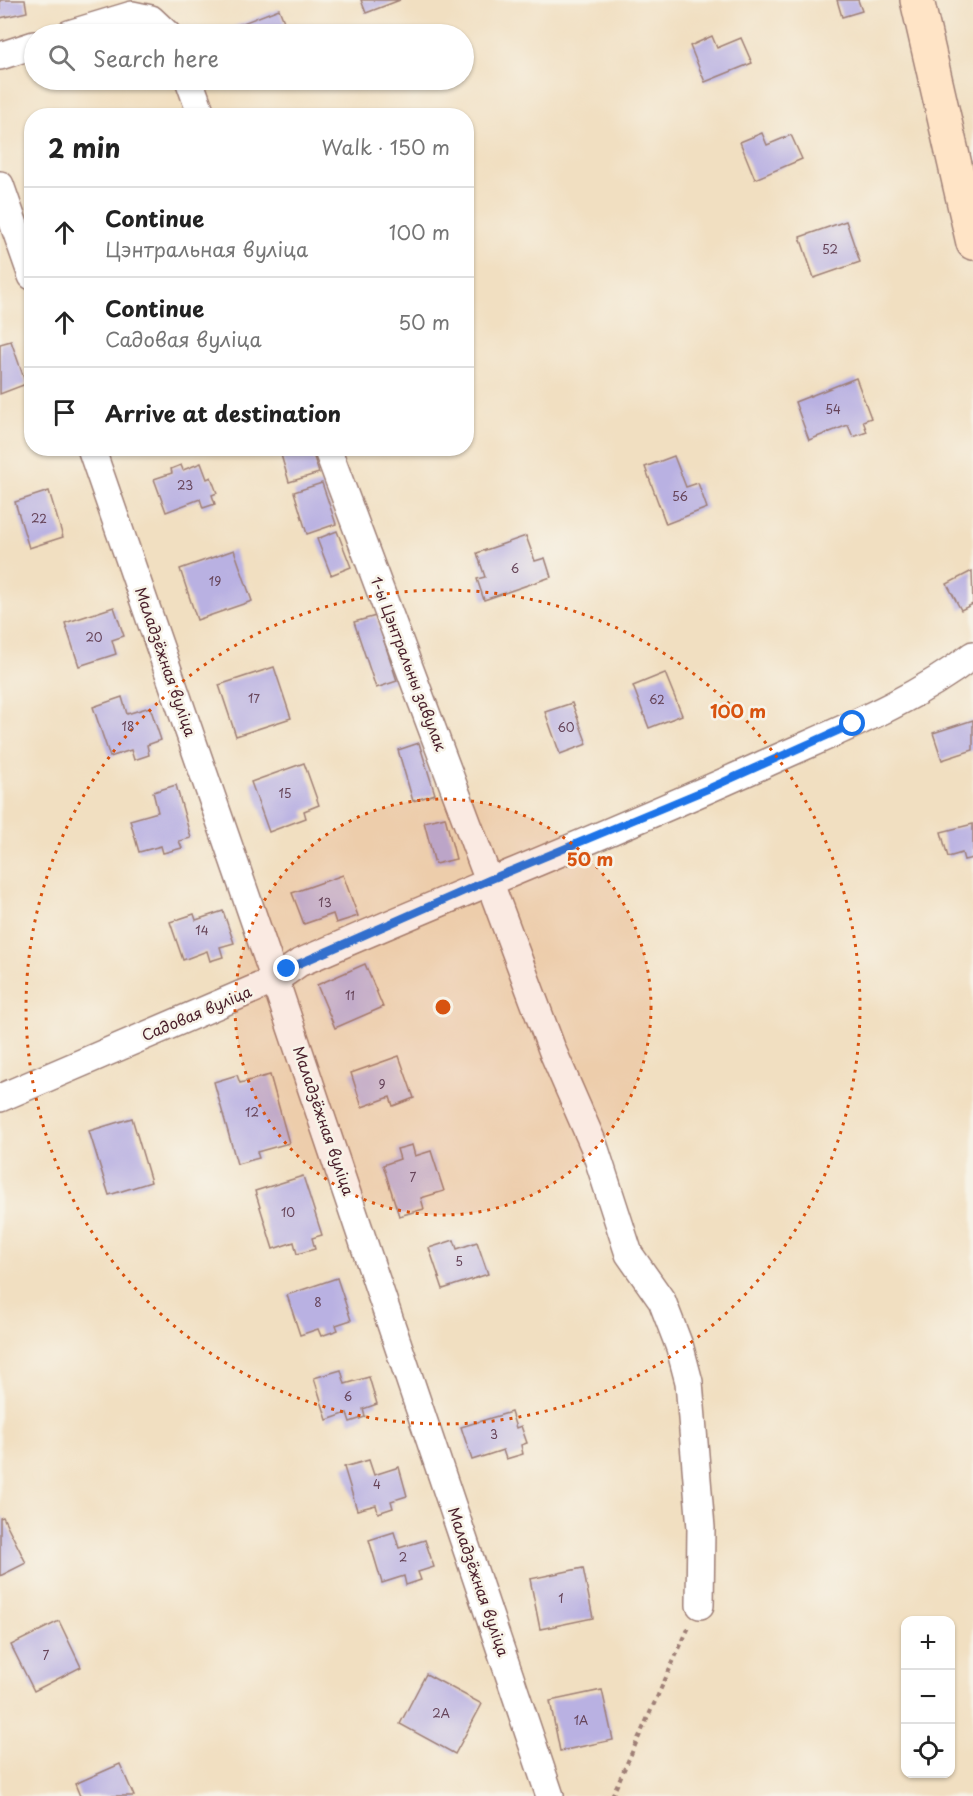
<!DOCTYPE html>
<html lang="en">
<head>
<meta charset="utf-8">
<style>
	:root { --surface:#fff; --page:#f6f6f6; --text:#222; --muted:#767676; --line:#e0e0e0 }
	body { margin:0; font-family:"Playpen Sans",sans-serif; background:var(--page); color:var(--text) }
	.controls { position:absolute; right:18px; bottom:18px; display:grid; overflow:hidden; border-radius:12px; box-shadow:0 2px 4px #0004 }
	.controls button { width:54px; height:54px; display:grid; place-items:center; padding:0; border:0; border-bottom:2px solid var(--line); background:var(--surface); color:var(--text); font:30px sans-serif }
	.stop { position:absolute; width:18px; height:18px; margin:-14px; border:4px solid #1a73e8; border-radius:50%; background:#fff }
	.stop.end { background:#1a73e8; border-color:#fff; box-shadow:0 2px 6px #0008 }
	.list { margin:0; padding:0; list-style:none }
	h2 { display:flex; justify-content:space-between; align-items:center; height:78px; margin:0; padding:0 24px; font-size:26px }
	h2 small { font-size:20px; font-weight:400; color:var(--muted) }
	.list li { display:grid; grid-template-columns:39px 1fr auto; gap:18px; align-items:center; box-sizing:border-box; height:90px; padding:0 24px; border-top:2px solid var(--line) }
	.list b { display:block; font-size:22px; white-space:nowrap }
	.list p { margin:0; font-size:20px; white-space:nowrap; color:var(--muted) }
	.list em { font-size:20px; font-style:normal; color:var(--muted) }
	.icon { flex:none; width:33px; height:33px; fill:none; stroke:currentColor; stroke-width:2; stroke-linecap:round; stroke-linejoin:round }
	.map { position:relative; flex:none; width:973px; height:1796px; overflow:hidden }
	.search { position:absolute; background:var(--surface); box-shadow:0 2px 4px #0004; left:24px; top:24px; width:450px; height:66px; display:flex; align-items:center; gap:15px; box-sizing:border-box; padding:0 21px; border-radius:33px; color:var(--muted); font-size:22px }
	.panel { position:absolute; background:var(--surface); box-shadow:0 2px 4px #0004; left:24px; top:108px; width:450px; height:348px; border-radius:24px }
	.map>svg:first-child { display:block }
</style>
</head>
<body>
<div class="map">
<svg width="973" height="1796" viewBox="0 0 973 1796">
	<rect width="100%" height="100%" fill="#f7f3e8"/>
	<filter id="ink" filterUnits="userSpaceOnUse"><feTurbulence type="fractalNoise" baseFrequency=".0167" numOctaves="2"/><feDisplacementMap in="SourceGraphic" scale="12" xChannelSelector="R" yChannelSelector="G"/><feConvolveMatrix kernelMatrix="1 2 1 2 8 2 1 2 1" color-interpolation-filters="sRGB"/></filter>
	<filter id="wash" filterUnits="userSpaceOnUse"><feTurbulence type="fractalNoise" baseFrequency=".008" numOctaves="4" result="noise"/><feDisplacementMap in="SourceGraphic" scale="24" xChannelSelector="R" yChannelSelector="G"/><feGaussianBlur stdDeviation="1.35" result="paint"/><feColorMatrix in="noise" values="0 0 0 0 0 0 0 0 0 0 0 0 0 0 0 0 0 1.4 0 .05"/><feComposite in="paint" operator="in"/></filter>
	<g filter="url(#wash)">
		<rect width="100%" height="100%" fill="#f1dfc1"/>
		<g id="blocks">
			<!-- building -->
			<g fill="#b9b1e2">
				<polygon points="0,0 25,0 27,12 0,18"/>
				<polygon points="361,0 400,0 366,13"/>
				<polygon points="837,0 858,0 862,11 842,17"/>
				<polygon points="279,9 289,34 215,34"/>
				<polygon points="712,36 717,48 741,38 752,63 705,82 690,46"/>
				<polygon points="762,133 767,145 791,135 802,159 755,179 740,142"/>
				<polygon points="846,221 860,262 814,278 800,237"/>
				<polygon points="11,341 26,384 0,394 0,344"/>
				<polygon points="856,378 871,418 863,421 867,432 853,437 848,425 809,440 795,402"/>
				<polygon points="279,448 311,448 319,473 289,482"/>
				<polygon points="674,456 686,487 698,483 707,508 666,524 645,467"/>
				<polygon points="201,463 207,479 211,477 217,493 212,495 215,504 203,508 200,499 166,512 154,479 172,473 171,469 181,465 183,470"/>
				<polygon points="322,483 336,524 307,534 294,492"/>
				<polygon points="49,491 63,537 29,548 15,502"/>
				<polygon points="337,531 351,567 331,575 317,539"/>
				<polygon points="526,536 535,561 545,558 551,577 484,600 477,579 485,577 477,553"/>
				<polygon points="234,550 252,601 197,620 180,569"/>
				<polygon points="972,571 973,604 961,610 947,584"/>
				<polygon points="114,607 124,636 112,640 116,654 79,666 65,623"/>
				<polygon points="376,616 397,681 376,688 354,622"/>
				<polygon points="274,667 291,718 236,736 219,685"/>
				<polygon points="665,673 682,715 649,728 633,686"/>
				<polygon points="122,697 127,714 150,707 161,740 147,745 149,755 134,760 131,750 110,757 93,707"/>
				<polygon points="572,703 587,744 560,754 545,712"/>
				<polygon points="973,720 973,750 942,760 933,733"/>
				<polygon points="419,743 435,794 413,801 398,750"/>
				<polygon points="304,763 319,805 304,811 306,818 269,832 251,782"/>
				<polygon points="176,785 191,838 179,841 182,848 163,853 161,846 139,852 130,820 158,812 153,792"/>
				<polygon points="445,817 456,859 435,864 424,822"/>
				<polygon points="973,824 973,858 964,860 962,853 948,857 941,832"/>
				<polygon points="343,875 358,916 336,923 333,914 304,924 292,893"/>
				<polygon points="223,911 234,943 220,947 223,957 210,961 207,951 183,960 170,922 194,914 196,920"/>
				<polygon points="365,964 383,1007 335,1028 317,985"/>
				<polygon points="399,1056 414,1098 393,1106 390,1097 362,1107 351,1073"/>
				<polygon points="237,1075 240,1083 270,1075 289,1143 257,1152 259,1158 237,1164 214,1082"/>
				<polygon points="132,1118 151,1182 109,1195 89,1131"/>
				<polygon points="412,1145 415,1156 431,1151 444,1191 421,1198 424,1209 399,1216 383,1165 400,1159 397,1149"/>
				<polygon points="303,1176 322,1235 312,1238 315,1249 297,1254 294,1242 273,1249 255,1191"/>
				<polygon points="454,1240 457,1249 477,1242 488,1274 443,1289 429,1248"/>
				<polygon points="337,1278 351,1320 336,1325 338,1330 321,1336 318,1329 300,1335 287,1295"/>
				<polygon points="341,1370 345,1384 369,1377 377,1404 363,1409 365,1417 350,1422 347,1413 327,1420 314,1378"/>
				<polygon points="511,1412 516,1428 521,1426 527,1443 521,1445 523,1454 506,1459 503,1450 472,1460 461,1427"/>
				<polygon points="369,1460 374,1475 399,1467 407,1496 391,1501 393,1508 378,1513 376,1505 357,1510 344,1467"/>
				<polygon points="3,1517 26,1563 0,1576 0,1518"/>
				<polygon points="394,1532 399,1548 425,1540 434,1567 418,1572 421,1580 406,1585 404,1576 382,1583 369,1540"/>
				<polygon points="583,1568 593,1618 540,1629 530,1579"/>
				<polygon points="59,1621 81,1667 34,1691 11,1645"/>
				<polygon points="426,1674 482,1704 455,1754 400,1724"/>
				<polygon points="602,1690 613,1740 560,1751 550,1701"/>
				<polygon points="120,1764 134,1796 80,1796 75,1784"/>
			</g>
		</g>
	</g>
	<g filter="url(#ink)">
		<use href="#blocks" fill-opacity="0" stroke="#9e7f76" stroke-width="1.5"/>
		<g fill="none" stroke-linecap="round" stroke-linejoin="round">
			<!-- street casing -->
			<g stroke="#9e7f76" stroke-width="30">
				<g id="street">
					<polyline points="69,34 132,15 151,19 167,34"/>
					<polyline points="0,56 34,45"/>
					<polyline points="189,80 202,116"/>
					<polyline points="0,185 32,276"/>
					<polyline points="91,448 275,980 550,1796"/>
					<polyline points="327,448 553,1052 594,1146 629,1254 662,1301 680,1348 689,1382 701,1528 700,1605"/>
					<path d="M0 1098 275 980 299 963C452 896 608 835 760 766 832 733 910 704 973 655"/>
				</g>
			</g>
			<!-- secondary casing -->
			<g stroke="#9e7f76" stroke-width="36">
				<polyline id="secondary" points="917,0 973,243"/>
			</g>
			<!-- path -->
			<polyline stroke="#9e7f76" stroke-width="4" stroke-dasharray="4.5 4.5" stroke-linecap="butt" points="612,1796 689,1627"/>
			<!-- street -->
			<use href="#street" stroke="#fff" stroke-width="27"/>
			<!-- secondary -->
			<use href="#secondary" stroke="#ffe4c6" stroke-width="33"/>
		</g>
	</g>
	<g fill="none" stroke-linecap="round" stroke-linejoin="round" filter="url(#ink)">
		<!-- route -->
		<polyline stroke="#1a73e8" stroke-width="8" points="287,969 489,880 710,788 853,724"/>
	</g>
	<!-- distance rings -->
	<circle cx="443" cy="1007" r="208" fill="#d8530f" fill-opacity=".12"/>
	<g fill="none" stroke="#d8530f" stroke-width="3" stroke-dasharray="3 6">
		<circle cx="443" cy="1007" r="208"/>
		<circle cx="443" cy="1007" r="417"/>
	</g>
	<g text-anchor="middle" stroke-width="5" stroke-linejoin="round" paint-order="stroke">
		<!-- number labels -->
		<g font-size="12" fill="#664459">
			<text x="830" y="254">52</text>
			<text x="833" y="414">54</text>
			<text x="185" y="490">23</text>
			<text x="680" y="501">56</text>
			<text x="39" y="523">22</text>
			<text x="515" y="573">6</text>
			<text x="215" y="586">19</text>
			<text x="94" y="642">20</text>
			<text x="254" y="703">17</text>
			<text x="657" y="704">62</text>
			<text x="128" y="731">18</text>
			<text x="566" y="732">60</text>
			<text x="285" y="798">15</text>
			<text x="325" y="907">13</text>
			<text x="202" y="935">14</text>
			<text x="350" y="1000">11</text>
			<text x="382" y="1089">9</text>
			<text x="252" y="1117">12</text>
			<text x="413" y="1182">7</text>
			<text x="288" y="1217">10</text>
			<text x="459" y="1266">5</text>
			<text x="318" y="1307">8</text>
			<text x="348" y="1401">6</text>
			<text x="494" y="1439">3</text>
			<text x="377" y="1489">4</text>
			<text x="403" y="1562">2</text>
			<text x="561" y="1603">1</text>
			<text x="46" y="1660">7</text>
			<text x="441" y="1718">2А</text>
			<text x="581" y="1725">1А</text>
		</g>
		<!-- street labels -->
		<g font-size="15" fill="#4a1f2b" stroke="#f7f3e8">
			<text transform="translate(165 662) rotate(71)" y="5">Маладзёжная вуліца</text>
			<text transform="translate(408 664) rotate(69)" y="5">1-ы Цэнтральны завулак</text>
			<text transform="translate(197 1014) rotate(-23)" y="5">Садовая вуліца</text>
			<text transform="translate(323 1121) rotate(71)" y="5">Маладзёжная вуліца</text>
			<text transform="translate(478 1582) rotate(71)" y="5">Маладзёжная вуліца</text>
		</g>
	</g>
	<circle cx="443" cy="1007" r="9" fill="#d8530f" stroke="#f7f3e8" stroke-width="3"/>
	<g font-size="18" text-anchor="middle" font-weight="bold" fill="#d8530f" stroke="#f7f3e8" stroke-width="5" stroke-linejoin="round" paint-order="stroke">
		<text x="738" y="718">100 m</text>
		<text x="590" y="866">50 m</text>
	</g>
</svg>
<div class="controls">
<button>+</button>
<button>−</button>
<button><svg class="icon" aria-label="locate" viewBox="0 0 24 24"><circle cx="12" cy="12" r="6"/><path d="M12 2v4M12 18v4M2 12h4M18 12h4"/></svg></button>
</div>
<div class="stop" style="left:853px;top:724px"></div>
<div class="stop end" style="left:287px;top:969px"></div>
<div class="search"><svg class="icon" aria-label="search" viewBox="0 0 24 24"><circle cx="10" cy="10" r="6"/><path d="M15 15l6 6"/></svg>Search here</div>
<section class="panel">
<h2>2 min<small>Walk · 150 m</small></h2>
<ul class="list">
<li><svg class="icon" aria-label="ahead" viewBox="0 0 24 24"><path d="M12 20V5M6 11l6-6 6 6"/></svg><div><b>Continue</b><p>Цэнтральная вуліца</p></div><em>100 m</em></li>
<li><svg class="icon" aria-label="ahead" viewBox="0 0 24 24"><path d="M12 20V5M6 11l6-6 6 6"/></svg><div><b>Continue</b><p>Садовая вуліца</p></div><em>50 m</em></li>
<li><svg class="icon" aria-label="arrive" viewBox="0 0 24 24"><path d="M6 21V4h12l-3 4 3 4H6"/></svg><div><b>Arrive at destination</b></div></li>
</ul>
</section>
</div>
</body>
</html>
